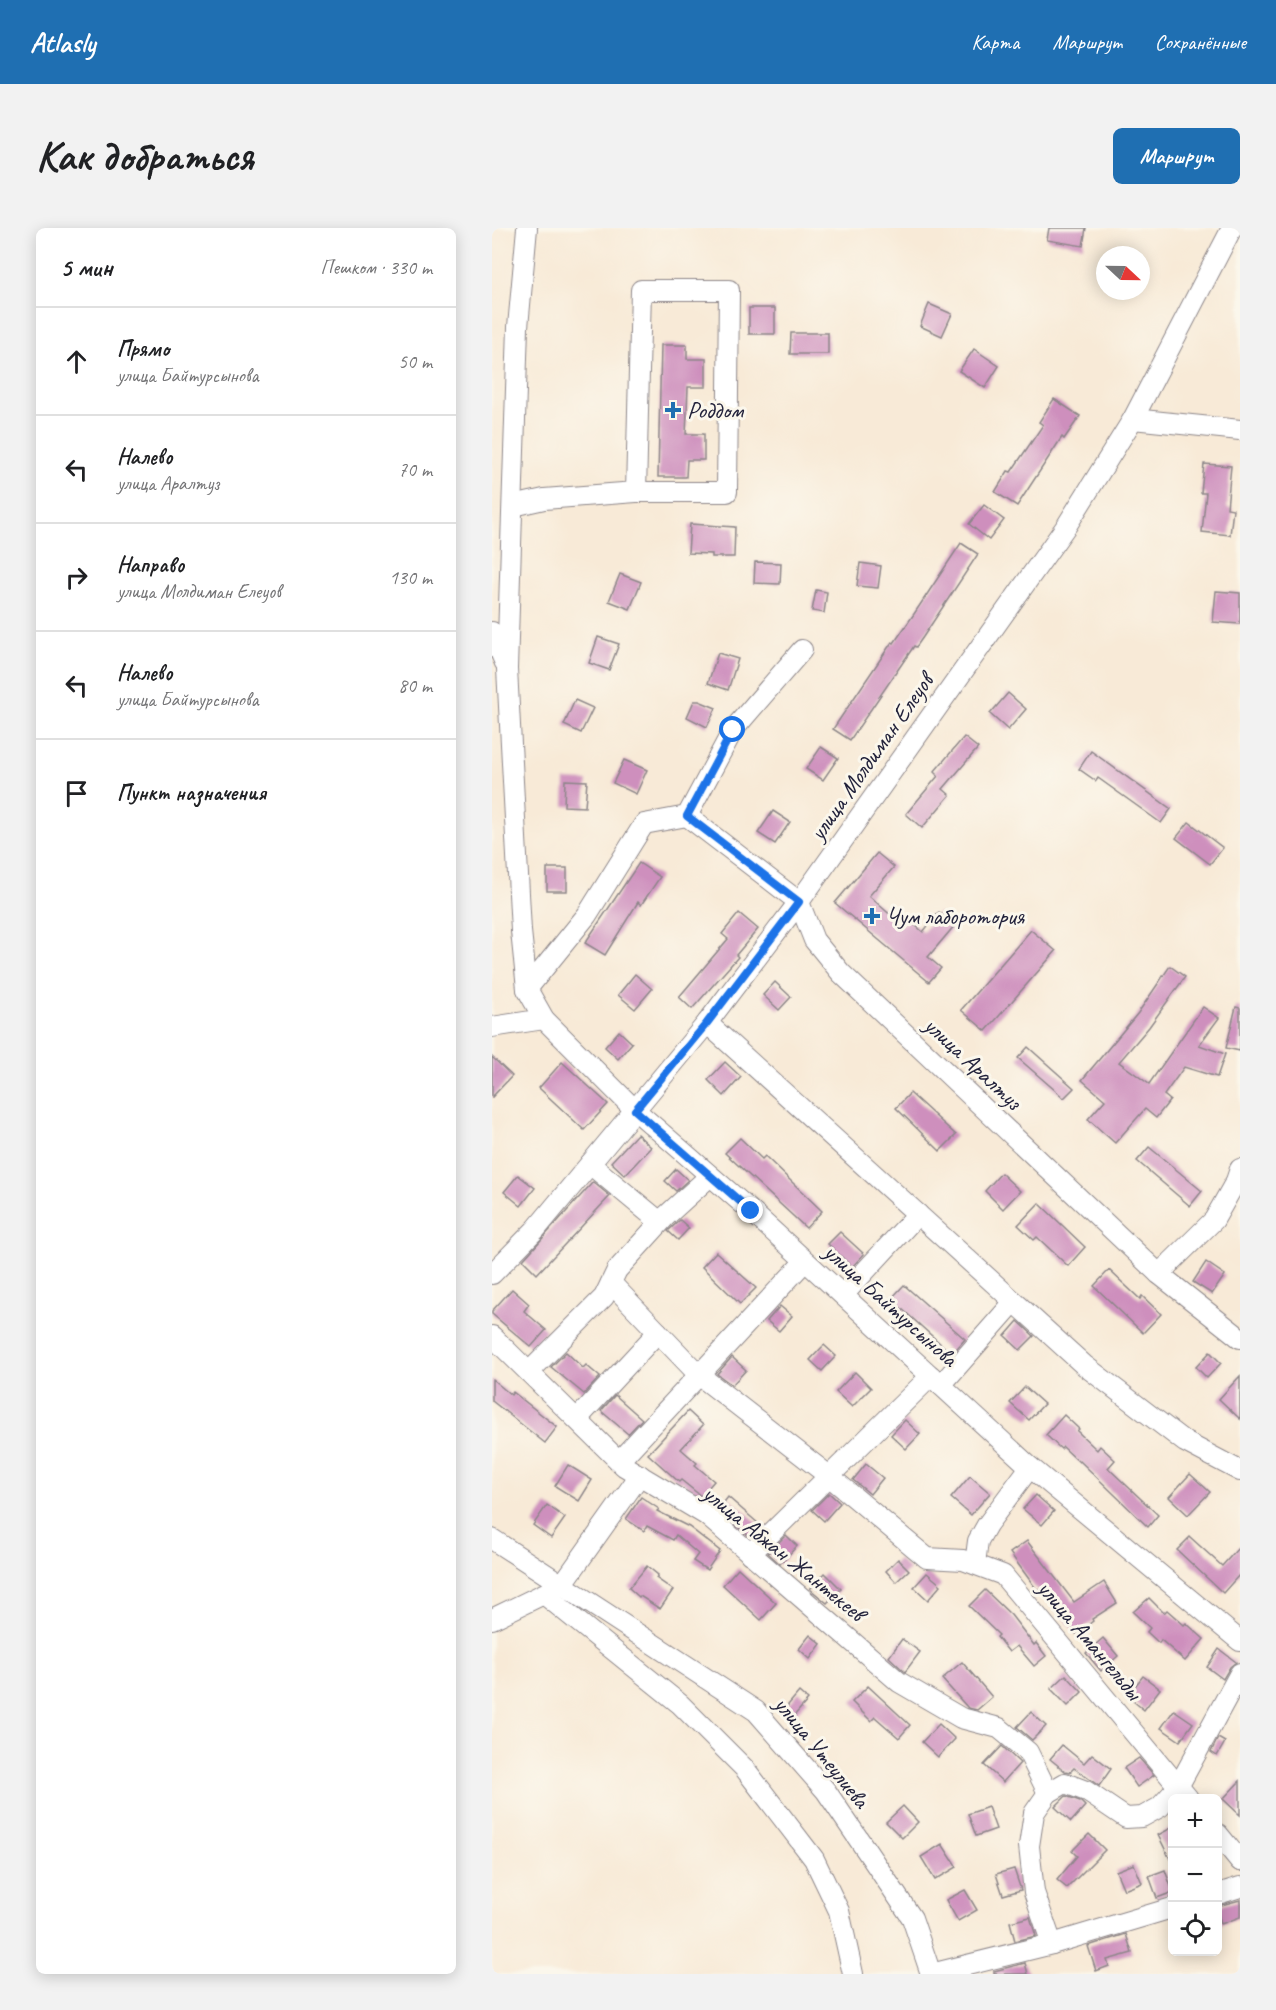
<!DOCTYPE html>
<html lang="ru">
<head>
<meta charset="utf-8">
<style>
	:root { --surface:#fff; --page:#f2f2f2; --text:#202124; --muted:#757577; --line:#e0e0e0; --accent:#1f6fb2 }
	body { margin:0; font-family:Caveat,sans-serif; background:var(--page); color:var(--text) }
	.controls { position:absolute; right:18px; bottom:18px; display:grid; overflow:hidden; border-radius:9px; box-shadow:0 3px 15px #0003 }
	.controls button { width:54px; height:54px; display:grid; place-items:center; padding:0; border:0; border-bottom:2px solid var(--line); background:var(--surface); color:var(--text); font:30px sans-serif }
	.compass { position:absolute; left:604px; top:18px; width:54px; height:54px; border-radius:50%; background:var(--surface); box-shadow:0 3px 15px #0003; rotate:112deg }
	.stop { position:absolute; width:18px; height:18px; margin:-14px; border:4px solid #1a73e8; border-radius:50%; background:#fff }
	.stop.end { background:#1a73e8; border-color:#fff; box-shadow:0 2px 6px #0008 }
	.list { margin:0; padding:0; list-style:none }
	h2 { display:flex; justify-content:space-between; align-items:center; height:78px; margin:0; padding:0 24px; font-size:26px }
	h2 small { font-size:20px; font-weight:400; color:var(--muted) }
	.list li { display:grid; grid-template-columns:39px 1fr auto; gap:18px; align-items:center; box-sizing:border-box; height:108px; padding:0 24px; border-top:2px solid var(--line) }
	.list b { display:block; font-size:22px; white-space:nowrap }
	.list p { margin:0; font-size:20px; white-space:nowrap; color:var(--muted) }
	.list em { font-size:20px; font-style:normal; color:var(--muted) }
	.icon { flex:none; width:33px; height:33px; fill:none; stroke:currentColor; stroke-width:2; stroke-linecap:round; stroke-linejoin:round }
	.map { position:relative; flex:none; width:748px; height:1746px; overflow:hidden; border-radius:9px }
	header { display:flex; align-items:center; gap:36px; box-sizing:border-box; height:84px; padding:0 30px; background:var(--accent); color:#fff }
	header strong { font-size:28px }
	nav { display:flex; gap:33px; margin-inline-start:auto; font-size:21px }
	.intro { display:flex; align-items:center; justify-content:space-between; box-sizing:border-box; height:144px; padding:0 36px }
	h1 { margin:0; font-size:42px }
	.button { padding:15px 27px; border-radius:9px; background:var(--accent); color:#fff; font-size:21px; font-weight:700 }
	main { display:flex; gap:36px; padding:0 36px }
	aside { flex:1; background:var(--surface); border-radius:9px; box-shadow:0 3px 15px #0003 }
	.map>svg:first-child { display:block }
</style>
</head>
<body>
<header>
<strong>Atlasly</strong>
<nav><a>Карта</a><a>Маршрут</a><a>Сохранённые</a></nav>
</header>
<div class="intro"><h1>Как добраться</h1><a class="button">Маршрут</a></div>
<main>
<aside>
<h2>5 мин<small>Пешком · 330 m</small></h2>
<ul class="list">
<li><svg class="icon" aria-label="ahead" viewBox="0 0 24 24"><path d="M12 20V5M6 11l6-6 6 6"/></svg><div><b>Прямо</b><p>улица Байтурсынова</p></div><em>50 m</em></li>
<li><svg class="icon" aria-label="left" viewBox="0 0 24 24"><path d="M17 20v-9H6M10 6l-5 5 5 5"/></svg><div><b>Налево</b><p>улица Аралтуз</p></div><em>70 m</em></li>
<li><svg class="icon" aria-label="right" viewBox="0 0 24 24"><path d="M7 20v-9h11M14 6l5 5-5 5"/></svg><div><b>Направо</b><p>улица Молдиман Елеуов</p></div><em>130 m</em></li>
<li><svg class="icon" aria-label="left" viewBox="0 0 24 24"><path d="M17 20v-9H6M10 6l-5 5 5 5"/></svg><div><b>Налево</b><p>улица Байтурсынова</p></div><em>80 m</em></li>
<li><svg class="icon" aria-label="arrive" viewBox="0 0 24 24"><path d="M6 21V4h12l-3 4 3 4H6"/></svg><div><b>Пункт назначения</b></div></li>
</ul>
</aside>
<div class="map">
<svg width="748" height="1746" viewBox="0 0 748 1746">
	<rect width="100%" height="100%" fill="#fbf7ec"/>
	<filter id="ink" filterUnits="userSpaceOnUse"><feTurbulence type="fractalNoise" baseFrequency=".0167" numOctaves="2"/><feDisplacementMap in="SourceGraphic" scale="12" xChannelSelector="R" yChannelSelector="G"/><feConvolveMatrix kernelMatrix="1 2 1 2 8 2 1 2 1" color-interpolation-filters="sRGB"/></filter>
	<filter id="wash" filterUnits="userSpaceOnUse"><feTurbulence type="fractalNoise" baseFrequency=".008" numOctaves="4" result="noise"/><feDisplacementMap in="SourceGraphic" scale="24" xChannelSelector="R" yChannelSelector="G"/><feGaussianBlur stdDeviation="1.35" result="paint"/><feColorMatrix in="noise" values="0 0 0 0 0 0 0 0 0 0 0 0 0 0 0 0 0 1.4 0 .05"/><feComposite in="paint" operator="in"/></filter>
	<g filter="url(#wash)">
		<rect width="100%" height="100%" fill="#f8ead7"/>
		<g id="blocks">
			<!-- building -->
			<g fill="#ce8fbd">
				<polygon points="557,0 594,0 591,18 555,12"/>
				<polygon points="437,76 460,86 450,108 428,98"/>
				<rect x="257" y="80" width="26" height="26"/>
				<polygon points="299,105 336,105 336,126 298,126"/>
				<polygon points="169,117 195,117 195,131 214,131 214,159 196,159 194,206 212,206 212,232 195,232 194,249 166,249"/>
				<polygon points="482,121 507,138 493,160 467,143"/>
				<polygon points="562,171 588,188 572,211 570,209 525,278 503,264 516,243 519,244 551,197 547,194"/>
				<polygon points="712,236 739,238 735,280 741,281 738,307 710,304 714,265 709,265"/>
				<polygon points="492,277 512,292 497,312 477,296"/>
				<polygon points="198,296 243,299 242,329 220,329 220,326 196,325"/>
				<polygon points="469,315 486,326 431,409 424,419 422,418 358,512 341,501 400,414 402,415 422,386"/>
				<polygon points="263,334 289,335 288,356 262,355"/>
				<polygon points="368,335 389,338 386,360 365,358"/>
				<polygon points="128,346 149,354 138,381 117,373"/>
				<polygon points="324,362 335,364 332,385 320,383"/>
				<polygon points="724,363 748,365 748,396 721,394"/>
				<polygon points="106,409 127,416 117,442 97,435"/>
				<polygon points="226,425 246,431 236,462 216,455"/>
				<polygon points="516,465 534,481 516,502 498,486"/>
				<polygon points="83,472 101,480 89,505 72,497"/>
				<polygon points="202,473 207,473 224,480 215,499 195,489"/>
				<polygon points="472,509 486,520 451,561 458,567 430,600 414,586 446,548 442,544"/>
				<polygon points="329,519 346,530 331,552 314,541"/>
				<polygon points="599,523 679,581 669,595 606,550 604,553 587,541"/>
				<polygon points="132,532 155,542 144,566 121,555"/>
				<polygon points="73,552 95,553 93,579 72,578"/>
				<polygon points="281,583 298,594 283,616 266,605"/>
				<polygon points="697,594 731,620 718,636 684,610"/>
				<polygon points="385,625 402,639 377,668 410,697 416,691 431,704 447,684 463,697 436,729 449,740 437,754 343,675"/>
				<polygon points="147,635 168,649 149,677 146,674 113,727 93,715"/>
				<rect x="55" y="640" width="20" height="23"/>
				<polygon points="247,685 266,701 244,727 246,729 200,781 187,769 236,711 230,706"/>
				<polygon points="539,702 564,723 494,803 469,782"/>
				<polygon points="678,738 693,749 657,799 627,834 657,856 711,779 727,790 707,817 733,826 725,849 692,839 672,867 678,872 664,890 653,881 623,915 596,891 613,872 590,852 646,785"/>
				<polygon points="143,746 160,761 143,781 126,767"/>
				<polygon points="283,754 299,769 287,782 271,767"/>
				<polygon points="744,779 748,780 748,823 734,820"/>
				<polygon points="127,803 140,815 126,831 113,819"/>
				<polygon points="536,819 582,860 572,870 526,830"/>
				<polygon points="0,829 20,848 0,869"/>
				<polygon points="70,834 116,876 92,902 47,860"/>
				<polygon points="233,834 249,849 232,868 216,852"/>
				<polygon points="418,865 464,907 448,923 404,880"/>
				<polygon points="145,906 159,919 133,947 119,934"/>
				<polygon points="248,910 270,931 273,928 330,983 314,1000 233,925"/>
				<polygon points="657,919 710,963 698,978 645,933"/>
				<polygon points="184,941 196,952 184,963 173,953"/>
				<polygon points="509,945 528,963 511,981 493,963"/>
				<polygon points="26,947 43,960 29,978 12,964"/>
				<polygon points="101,954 118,968 45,1046 31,1032"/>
				<polygon points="547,975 593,1019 576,1038 545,1009 542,1012 526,997"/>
				<polygon points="188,992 197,1000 186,1012 176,1003"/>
				<polygon points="348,1004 372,1026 360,1039 336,1016"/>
				<polygon points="224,1024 264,1060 248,1076 210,1039"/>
				<polygon points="714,1034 733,1047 720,1066 701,1054"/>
				<polygon points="617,1042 648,1071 650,1068 669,1086 651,1105 602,1058"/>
				<polygon points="412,1057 473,1111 460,1126 399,1071"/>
				<polygon points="20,1061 37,1076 32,1083 54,1102 39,1119 0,1086 0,1083"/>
				<polygon points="288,1078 300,1088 287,1103 275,1093"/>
				<polygon points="526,1093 542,1108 528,1122 513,1108"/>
				<polygon points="332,1117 344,1128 330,1143 318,1132"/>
				<polygon points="74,1124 91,1140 94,1137 108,1149 92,1166 59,1139"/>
				<polygon points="718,1124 729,1135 715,1150 704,1139"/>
				<polygon points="240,1129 254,1142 240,1157 225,1146"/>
				<polygon points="363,1144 379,1160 360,1179 344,1164"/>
				<polygon points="748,1148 748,1191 727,1171"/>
				<polygon points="0,1151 19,1167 21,1164 65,1199 53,1215 0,1173"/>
				<polygon points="533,1159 552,1176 537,1192 518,1175"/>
				<polygon points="123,1167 150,1191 136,1206 109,1183"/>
				<polygon points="196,1183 211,1197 189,1221 205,1235 203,1237 222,1253 209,1268 189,1252 187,1254 156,1226"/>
				<polygon points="572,1187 587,1201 585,1203 605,1222 608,1218 623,1232 616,1240 666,1287 656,1299 588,1233 587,1234 571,1219 569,1221 554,1207"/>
				<polygon points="413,1192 428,1206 414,1221 399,1207"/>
				<polygon points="374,1236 391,1250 378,1266 361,1252"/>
				<polygon points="76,1237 100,1252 87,1273 63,1258"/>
				<polygon points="698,1246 718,1264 696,1287 677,1269"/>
				<polygon points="478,1248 498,1265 479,1287 459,1270"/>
				<polygon points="337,1265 348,1275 332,1293 320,1282"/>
				<polygon points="544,1267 562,1283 550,1297 531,1281"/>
				<polygon points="149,1269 167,1281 165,1283 197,1299 228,1323 215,1342 201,1333 206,1326 184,1307 181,1312 155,1298 152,1303 134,1291"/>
				<polygon points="236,1269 267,1296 257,1308 226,1282"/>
				<polygon points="55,1277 73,1290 59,1310 41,1297"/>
				<polygon points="294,1307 305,1318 288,1336 276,1325"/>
				<polygon points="698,1309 730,1338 748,1318 748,1346 731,1365 685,1322"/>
				<polygon points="535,1313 582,1374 612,1354 625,1375 600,1391 601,1393 584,1406 564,1378 562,1379 547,1361 545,1362 518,1325"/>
				<polygon points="406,1331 417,1342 404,1354 394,1343"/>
				<polygon points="155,1338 166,1347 164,1350 181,1362 168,1381 148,1368 147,1369 137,1360"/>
				<polygon points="246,1340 284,1375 269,1392 231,1357"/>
				<polygon points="333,1345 349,1361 335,1375 318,1361"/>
				<polygon points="435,1345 449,1357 436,1372 422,1359"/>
				<polygon points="493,1362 519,1387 542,1417 544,1415 554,1428 542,1438 525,1418 517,1424 505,1409 507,1407 477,1378"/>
				<polygon points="657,1370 672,1385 675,1382 692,1397 694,1395 712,1411 693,1433 669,1412 667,1415 655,1404 658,1400 641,1384"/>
				<polygon points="318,1407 329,1416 318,1431 307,1421"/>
				<polygon points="611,1410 626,1428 609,1443 594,1425"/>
				<polygon points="410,1411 428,1424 413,1444 397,1429"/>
				<polygon points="727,1421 744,1434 738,1439 731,1451 715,1439"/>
				<polygon points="470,1434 500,1469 485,1482 476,1480 450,1451"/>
				<polygon points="574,1447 590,1464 576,1478 559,1461"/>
				<polygon points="651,1448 668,1461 652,1482 635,1468"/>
				<polygon points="376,1458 418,1497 407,1510 383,1489 379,1493 360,1474"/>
				<polygon points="307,1464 316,1472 300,1490 291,1483"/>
				<polygon points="682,1482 701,1495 688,1513 669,1500"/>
				<polygon points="539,1484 554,1498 540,1512 525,1499"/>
				<polygon points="447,1496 463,1511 446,1529 430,1514"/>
				<polygon points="726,1510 733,1514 725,1528 719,1524"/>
				<polygon points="570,1517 592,1535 600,1526 619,1541 607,1558 582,1540 578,1544 573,1543 558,1531"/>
				<polygon points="510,1518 528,1535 511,1554 492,1537"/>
				<polygon points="647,1530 662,1547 645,1559 632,1540"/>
				<polygon points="748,1553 748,1587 731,1571"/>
				<polygon points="574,1568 588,1573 593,1578 579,1594 563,1579"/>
				<polygon points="411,1578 426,1594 410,1610 394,1594"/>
				<polygon points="496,1579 504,1601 484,1608 476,1586"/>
				<polygon points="681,1599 681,1637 666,1607"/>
				<polygon points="597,1606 613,1622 575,1660 565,1652 585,1628 580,1623"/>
				<polygon points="450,1616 465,1639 443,1652 429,1629"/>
				<polygon points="642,1636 650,1655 632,1662 624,1643"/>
				<polygon points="522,1641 529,1662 511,1667 504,1646"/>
				<polygon points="673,1642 681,1664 665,1670 657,1648"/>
				<polygon points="473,1662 485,1682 466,1693 454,1672"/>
				<polygon points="748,1672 748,1689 729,1696 726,1685 726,1678"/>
				<polygon points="538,1689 544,1708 523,1713 518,1694"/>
				<polygon points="634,1706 640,1725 615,1732 617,1738 604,1743 596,1718"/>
				<polygon points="533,1735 536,1746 502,1746 502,1743"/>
			</g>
		</g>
	</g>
	<g filter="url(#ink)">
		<use href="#blocks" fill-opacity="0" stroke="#8d8689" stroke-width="1.5"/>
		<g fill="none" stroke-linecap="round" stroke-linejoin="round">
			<!-- minor casing -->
			<g stroke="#8d8689" stroke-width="22">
				<g id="minor">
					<polyline points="35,0 26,99 15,441 29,703 35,761 52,791 143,882 259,983 538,1239 748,1413"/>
					<polyline points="641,191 748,202"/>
					<polyline points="21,278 52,271 144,264 149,62 237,62 235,264 144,264"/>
					<polyline points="0,404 13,435"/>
					<polyline points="195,588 307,674 322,712 349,745 667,1046 748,1110"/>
					<polyline points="35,761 95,687 152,596 195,588 241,502 310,422"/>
					<polyline points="215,795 592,1137 693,1214 748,1243"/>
					<polyline points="0,799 52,791"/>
					<polyline points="98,936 168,994"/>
					<polyline points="0,1046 44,1001 215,795 307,674 575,297 641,191 740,0"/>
					<polyline points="667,1046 722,992 744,953 748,941"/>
					<polyline points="119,1055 207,1147 337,1248 435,1330 471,1332 511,1347 696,1570"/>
					<polyline points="351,1067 426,986"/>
					<polyline points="0,1108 132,1238 214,1287 407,1454 469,1490 507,1500 536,1524 556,1565"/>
					<polyline points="37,1144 112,1069 125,1042 174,988 218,948"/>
					<polyline points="449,1157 522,1074"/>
					<polyline points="85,1191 166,1104"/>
					<polyline points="127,1233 313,1033"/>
					<polyline points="0,1311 264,1483 334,1563 420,1690 439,1746"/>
					<polyline points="258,1326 439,1148"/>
					<polyline points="483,1336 486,1313 495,1297 538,1239"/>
					<polyline points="53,1367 188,1476 253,1541 322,1631 347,1683 361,1746"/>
					<polyline points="0,1391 70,1357 148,1247"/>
					<polyline points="726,1606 748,1633"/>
					<polyline points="726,1666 748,1659"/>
					<polyline points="560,1716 542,1664 537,1618 542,1585 556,1565 573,1555 594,1563 634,1590 650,1589 668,1579 686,1559 748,1445"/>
					<polyline points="439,1746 560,1716 680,1680"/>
				</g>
			</g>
			<!-- minor -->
			<use href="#minor" stroke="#fff" stroke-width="20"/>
		</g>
	</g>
	<g fill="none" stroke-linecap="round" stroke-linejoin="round" filter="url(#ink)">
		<!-- route -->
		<polyline stroke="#1a73e8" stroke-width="8" points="241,502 195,588 307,674 215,795 143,882 259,983"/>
	</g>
	<!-- markers -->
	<g fill="#1f6fb2" stroke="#fbf7ec" stroke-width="2">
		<path d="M178 173h6v6h6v6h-6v6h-6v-6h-6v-6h6z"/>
		<path d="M377 679h6v6h6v6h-6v6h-6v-6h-6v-6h6z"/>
	</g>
	<g text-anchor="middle" stroke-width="6" stroke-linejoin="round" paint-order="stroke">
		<!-- poi labels -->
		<g font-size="24" fill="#22223b" stroke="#fbf7ec" text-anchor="start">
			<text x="195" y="190">Роддом</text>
			<text x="394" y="696">Чум лаборотория</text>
		</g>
		<!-- street labels -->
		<g font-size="24" fill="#22223b" stroke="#fbf7ec">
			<text transform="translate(379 529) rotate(-55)" y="8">улица Молдиман Елеуов</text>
			<text transform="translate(481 835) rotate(43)" y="8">улица Аралтуз</text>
			<text transform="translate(399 1077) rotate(42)" y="8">улица Байтурсынова</text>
			<text transform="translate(292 1325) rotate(39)" y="8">улица Абжан Жантекеев</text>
			<text transform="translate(598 1412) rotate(50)" y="8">улица Амангельды</text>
			<text transform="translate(330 1524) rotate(51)" y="8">улица Утеулиева</text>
		</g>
	</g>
</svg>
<div class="controls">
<button>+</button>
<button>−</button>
<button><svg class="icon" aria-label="locate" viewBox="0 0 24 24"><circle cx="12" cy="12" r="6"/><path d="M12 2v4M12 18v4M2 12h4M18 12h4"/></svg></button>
</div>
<svg class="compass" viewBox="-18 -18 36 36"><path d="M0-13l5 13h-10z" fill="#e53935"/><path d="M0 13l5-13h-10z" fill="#757577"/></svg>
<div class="stop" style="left:241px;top:502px"></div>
<div class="stop end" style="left:259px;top:983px"></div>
</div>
</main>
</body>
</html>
